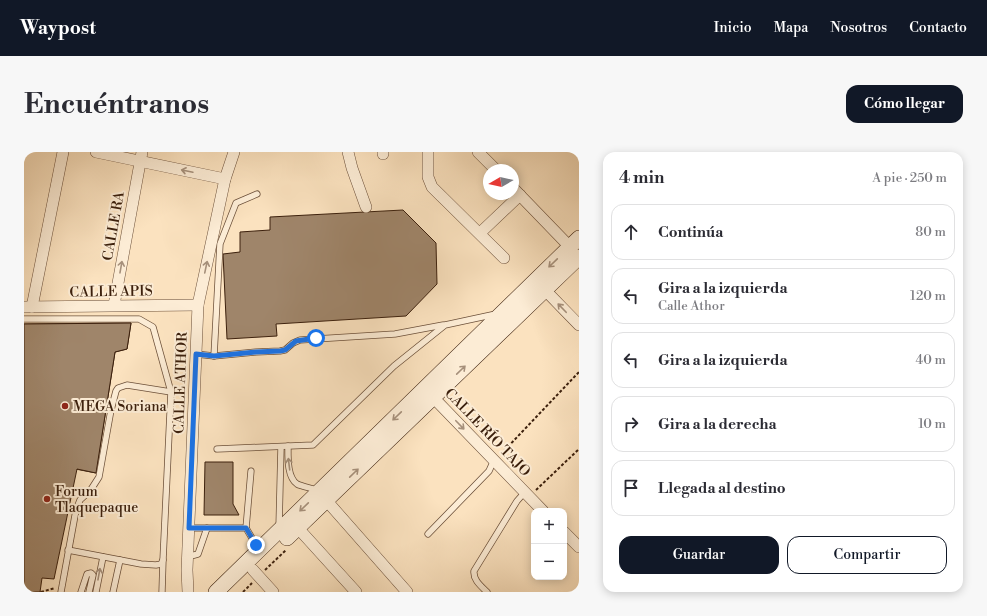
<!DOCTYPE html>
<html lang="es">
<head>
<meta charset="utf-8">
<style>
	:root { --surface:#fff; --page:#f7f7f7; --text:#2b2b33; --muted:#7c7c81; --line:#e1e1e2; --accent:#111827 }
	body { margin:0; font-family:"Libre Bodoni",serif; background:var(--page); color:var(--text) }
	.controls { position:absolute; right:12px; bottom:12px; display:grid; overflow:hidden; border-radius:8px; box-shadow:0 2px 10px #0003 }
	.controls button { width:36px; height:36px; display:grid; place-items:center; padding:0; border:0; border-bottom:1px solid var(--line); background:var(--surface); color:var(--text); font:20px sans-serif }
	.compass { position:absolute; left:459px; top:12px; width:36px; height:36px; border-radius:50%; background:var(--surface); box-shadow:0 2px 10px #0003; rotate:261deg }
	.stop { position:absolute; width:12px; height:12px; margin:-9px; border:3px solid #1a73e8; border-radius:50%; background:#fff }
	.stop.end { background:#1a73e8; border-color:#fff; box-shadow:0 1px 4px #0008 }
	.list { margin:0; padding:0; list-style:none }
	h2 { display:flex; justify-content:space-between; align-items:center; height:52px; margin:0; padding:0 16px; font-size:17px }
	h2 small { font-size:13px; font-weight:400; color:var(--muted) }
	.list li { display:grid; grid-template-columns:26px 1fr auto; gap:12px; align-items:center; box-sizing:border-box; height:56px; margin:0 8px 8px; padding:0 8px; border:1px solid var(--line); border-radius:12px }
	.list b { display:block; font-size:15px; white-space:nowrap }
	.list p { margin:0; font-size:13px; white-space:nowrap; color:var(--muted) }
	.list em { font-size:13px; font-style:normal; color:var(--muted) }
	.actions { display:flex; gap:8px; padding:12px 16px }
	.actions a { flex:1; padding:9px 0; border:1px solid var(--accent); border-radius:12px; text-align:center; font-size:14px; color:var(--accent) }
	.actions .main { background:var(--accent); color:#fff }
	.icon { flex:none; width:22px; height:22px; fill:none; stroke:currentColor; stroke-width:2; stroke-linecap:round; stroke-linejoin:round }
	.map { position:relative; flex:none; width:555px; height:440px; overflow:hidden; border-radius:12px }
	header { display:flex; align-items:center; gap:24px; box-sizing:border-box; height:56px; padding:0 20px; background:var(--accent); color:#fff }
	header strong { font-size:19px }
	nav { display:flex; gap:22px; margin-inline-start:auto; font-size:14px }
	.intro { display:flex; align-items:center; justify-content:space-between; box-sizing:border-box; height:96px; padding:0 24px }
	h1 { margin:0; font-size:28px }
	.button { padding:10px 18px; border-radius:12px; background:var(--accent); color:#fff; font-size:14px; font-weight:700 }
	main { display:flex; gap:24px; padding:0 24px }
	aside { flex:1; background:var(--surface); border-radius:12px; box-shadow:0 2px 10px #0003 }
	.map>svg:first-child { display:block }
</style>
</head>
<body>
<header>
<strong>Waypost</strong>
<nav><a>Inicio</a><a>Mapa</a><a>Nosotros</a><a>Contacto</a></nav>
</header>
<div class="intro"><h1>Encuéntranos</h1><a class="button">Cómo llegar</a></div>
<main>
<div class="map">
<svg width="555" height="440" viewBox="0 0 555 440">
	<rect width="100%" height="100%" fill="#fbe2bf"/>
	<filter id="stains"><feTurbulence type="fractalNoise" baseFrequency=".005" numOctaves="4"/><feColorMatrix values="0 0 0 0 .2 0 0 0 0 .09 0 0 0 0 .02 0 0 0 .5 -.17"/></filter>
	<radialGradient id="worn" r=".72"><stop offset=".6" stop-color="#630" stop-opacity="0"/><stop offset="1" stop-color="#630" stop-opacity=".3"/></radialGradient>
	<!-- building -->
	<g fill="#9f856a" stroke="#3c200d">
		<polygon points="379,58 412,91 413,132 382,164 252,172 253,184 203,187 199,102 216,100 216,80 246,78 246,65"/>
		<polygon points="107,171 103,197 91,200 72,321 0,307 0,172"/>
		<polygon points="107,171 103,197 91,200 72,321 53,317 30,427 18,426 16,440 18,440 0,440 0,172"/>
		<polygon points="181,310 209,310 209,352 215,363 180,363"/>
	</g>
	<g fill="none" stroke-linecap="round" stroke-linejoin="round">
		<!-- lane casing -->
		<g stroke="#6c503a" stroke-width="7">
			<g id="lane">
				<polyline points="0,167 115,167 129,175 147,240 139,408 137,412 132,413 117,412 44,398"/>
				<polyline points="172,202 190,204 232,200 256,199 261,198 269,191 276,188 371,182 419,173"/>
				<polyline points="190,204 196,92 212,51 233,42"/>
				<path d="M264 294C264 305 263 325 273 332 279 335 288 336 295 339"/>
				<polyline points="193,297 289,293 370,214 421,173 472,162"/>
				<polyline points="255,375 257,295"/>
				<polyline points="165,376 222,376 235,398"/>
				<polyline points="222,376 227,319"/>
				<polyline points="404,382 465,319 470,308"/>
				<polyline points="163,405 174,402 183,376"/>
				<polyline points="37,440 52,358 56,348 66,339 75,325 87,258 92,239 94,236 103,233 147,240"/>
				<polyline points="57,440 63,422 67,421 69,423 65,440"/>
				<polyline points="72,440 79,405"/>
				<polyline points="89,440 96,408"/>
				<polyline points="138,440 139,408"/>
				<path d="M463 440C457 434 449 428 450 419L493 349 501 340"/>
			</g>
		</g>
		<!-- street casing -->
		<g stroke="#6c503a" stroke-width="12">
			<g id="street">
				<polyline points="72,0 201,27"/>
				<polyline points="324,0 328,16 342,55"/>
				<polyline points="359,0 359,2"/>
				<polyline points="404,0 404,25 408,35 480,106"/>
				<polyline points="454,0 472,18"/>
				<polyline points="489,36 546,95"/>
				<polyline points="456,81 496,43"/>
				<polyline points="521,138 555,173"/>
				<polyline points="90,153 118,0"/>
				<polyline points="0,155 174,153"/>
				<polyline points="8,155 39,0"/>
				<polyline points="404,240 519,359"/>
				<polyline points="302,348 383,440"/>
				<polyline points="273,375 332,440"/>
				<polyline points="540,380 555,395"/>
				<polyline points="229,418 249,440"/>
				<polyline points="164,440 163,418 174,153 201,27 210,0"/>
			</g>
		</g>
		<!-- secondary casing -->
		<g stroke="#3c200d" stroke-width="16">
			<g id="secondary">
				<polyline points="263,386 555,105"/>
				<polyline points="192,440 555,86"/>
			</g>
		</g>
		<!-- path -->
		<g stroke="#3c200d" stroke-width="2" stroke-dasharray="3 2" stroke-linecap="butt">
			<polyline points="477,302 555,220"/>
			<polyline points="512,338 555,297"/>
			<polyline points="241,418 262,398"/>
			<polyline points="17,440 31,436"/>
			<polyline points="219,440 228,431"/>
		</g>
		<!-- lane -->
		<use href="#lane" stroke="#fcecd5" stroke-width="5.5"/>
		<!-- street -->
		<use href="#street" stroke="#fcecd5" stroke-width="11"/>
		<!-- secondary -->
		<use href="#secondary" stroke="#fcecd5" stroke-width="15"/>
	</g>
	<!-- one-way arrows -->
	<defs><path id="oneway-shaft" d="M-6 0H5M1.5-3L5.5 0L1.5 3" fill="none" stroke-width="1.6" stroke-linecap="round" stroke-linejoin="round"/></defs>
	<g stroke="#a6907b">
		<use href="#oneway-shaft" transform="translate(163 19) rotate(-168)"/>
		<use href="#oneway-shaft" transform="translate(529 111) rotate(136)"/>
		<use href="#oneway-shaft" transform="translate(97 115) rotate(-80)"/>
		<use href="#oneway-shaft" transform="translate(182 115) rotate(-78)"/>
		<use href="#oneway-shaft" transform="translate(538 156) rotate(-134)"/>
		<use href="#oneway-shaft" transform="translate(437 218) rotate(-44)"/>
		<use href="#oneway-shaft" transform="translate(373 264) rotate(136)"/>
		<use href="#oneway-shaft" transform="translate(436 273) rotate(46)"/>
		<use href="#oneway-shaft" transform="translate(265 312) rotate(-97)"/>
		<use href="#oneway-shaft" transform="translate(330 321) rotate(-44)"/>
		<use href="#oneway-shaft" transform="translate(280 355) rotate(136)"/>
		<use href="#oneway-shaft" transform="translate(75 422) rotate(-80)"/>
	</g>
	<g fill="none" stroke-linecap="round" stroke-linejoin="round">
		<!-- route -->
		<polyline stroke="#1a73e8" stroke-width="5" points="232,393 222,376 165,376 172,202 190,204 232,200 256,199 261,198 272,189 292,186"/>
	</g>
	<!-- markers -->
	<g fill="#8f2418" stroke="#fcecd5" stroke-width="1.5">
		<circle cx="41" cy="254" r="4"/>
		<circle cx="23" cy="347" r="4"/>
	</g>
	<g text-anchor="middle" stroke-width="4" stroke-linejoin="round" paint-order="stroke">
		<!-- street labels -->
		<g font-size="14" fill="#3c200d" stroke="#fcecd5">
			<text transform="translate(89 74) rotate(-80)" y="5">CALLE RA</text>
			<text transform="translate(87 139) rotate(-1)" y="5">CALLE APIS</text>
			<text transform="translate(156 231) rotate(-88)" y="5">CALLE ATHOR</text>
			<text transform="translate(464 280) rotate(46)" y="5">CALLE RÍO TAJO</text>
		</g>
		<!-- poi labels -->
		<g font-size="14" fill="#3c200d" stroke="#fcecd5" text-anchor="start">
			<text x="49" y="259">MEGA Soriana</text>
			<text x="31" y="344">Forum<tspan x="31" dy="16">Tlaquepaque</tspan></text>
		</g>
	</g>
	<rect width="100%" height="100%" filter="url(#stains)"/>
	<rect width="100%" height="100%" fill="url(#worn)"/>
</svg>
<div class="controls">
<button>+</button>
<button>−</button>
</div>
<svg class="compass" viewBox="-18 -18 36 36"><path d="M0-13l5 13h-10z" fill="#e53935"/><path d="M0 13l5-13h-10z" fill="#7c7c81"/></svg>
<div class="stop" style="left:292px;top:186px"></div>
<div class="stop end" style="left:232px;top:393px"></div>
</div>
<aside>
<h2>4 min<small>A pie · 250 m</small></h2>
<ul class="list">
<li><svg class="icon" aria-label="ahead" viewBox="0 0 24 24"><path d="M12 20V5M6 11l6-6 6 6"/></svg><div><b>Continúa</b></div><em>80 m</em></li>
<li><svg class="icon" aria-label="left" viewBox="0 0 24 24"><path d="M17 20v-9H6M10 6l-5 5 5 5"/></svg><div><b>Gira a la izquierda</b><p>Calle Athor</p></div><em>120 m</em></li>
<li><svg class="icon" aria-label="left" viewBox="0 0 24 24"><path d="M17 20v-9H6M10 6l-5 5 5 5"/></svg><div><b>Gira a la izquierda</b></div><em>40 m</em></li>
<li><svg class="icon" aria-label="right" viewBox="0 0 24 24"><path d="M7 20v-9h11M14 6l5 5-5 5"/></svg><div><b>Gira a la derecha</b></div><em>10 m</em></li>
<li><svg class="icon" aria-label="arrive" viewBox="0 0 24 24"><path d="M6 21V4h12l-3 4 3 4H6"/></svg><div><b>Llegada al destino</b></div></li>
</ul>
<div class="actions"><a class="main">Guardar</a><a>Compartir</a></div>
</aside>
</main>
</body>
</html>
